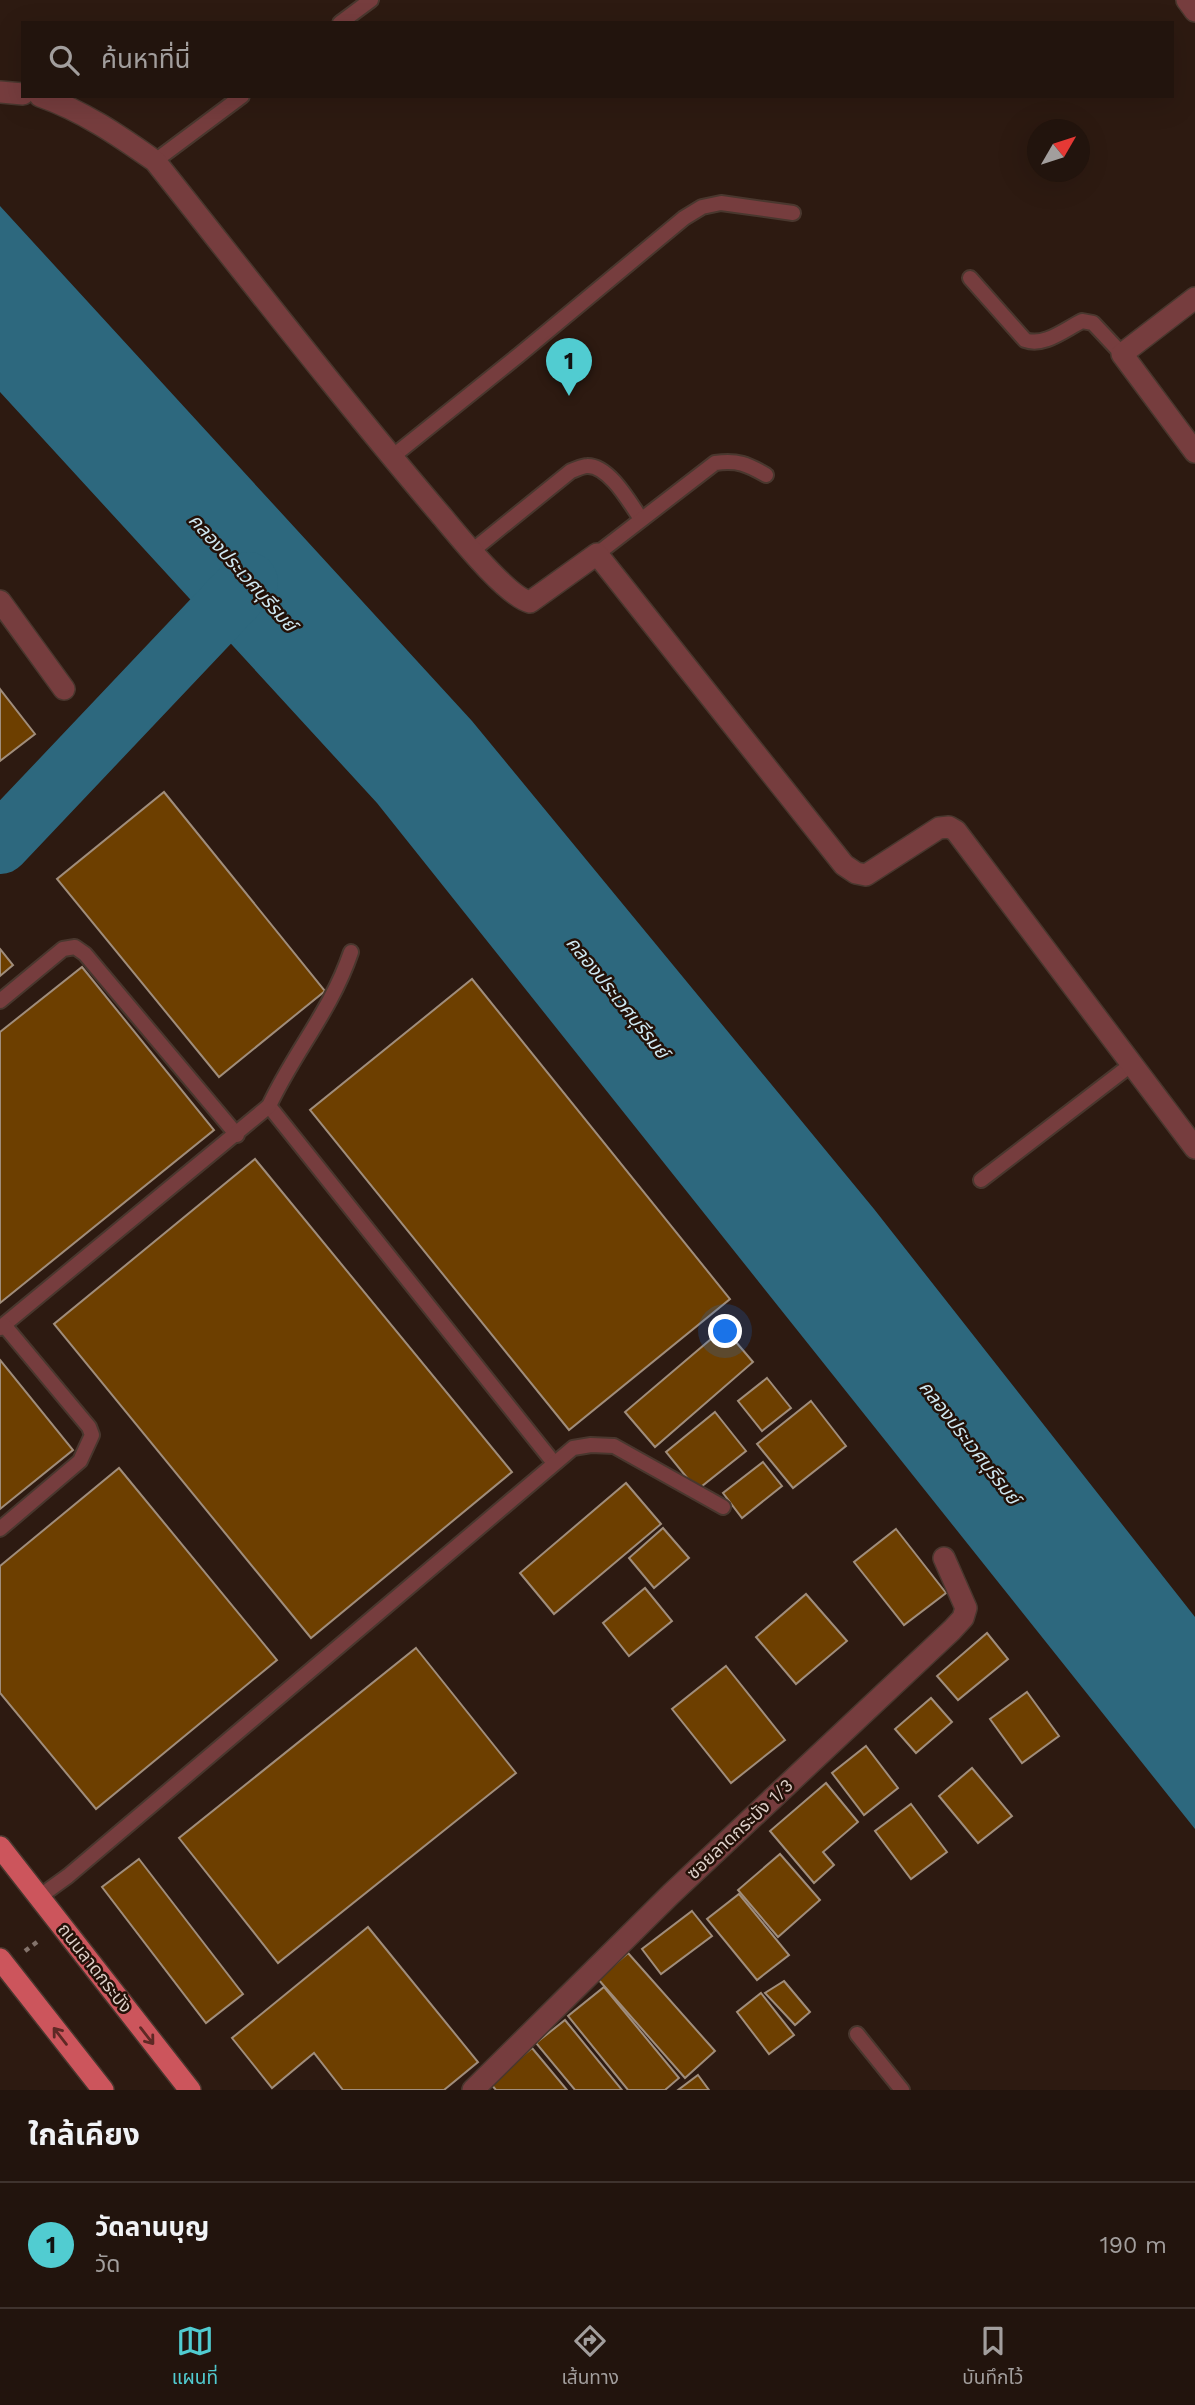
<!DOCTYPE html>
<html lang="th">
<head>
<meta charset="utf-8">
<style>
	:root { --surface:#22140d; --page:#2a1d16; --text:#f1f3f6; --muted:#a29e9d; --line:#3f332e; --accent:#51ccd1 }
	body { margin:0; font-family:"Work Sans","Noto Sans Thai",sans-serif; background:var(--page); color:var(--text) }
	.compass { position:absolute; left:1027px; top:119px; width:63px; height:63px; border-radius:50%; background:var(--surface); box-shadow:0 7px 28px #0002; rotate:51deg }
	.you { position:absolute; left:726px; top:1332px; width:24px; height:24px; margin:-18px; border:5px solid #fff; border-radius:50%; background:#1a73e8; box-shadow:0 0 0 10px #1a73e833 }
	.badge { display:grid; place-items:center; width:46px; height:46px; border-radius:50%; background:var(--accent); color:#111; font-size:23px; font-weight:700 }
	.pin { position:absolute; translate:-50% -58px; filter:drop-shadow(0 2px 4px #0008) }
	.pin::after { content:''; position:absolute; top:37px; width:24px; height:21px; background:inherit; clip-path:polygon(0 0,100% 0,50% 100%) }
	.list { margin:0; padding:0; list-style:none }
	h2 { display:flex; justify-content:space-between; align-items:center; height:91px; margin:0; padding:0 28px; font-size:30px }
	h2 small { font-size:23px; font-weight:400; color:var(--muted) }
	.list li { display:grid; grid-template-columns:46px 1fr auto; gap:21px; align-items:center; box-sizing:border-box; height:126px; padding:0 28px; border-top:2px solid var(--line) }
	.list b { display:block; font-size:26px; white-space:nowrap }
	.list p { margin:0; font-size:23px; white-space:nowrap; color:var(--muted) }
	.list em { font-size:23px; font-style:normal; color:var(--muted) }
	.icon { flex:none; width:38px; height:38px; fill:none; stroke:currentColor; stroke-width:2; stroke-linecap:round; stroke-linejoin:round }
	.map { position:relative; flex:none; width:1195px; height:2090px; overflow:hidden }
	.search { position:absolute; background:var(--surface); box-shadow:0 7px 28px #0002; left:21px; right:21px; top:21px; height:77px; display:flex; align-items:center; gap:18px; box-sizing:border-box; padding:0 24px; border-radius:0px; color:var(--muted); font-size:26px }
	.sheet { height:217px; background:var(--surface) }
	nav { display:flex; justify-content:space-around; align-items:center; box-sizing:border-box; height:98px; border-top:2px solid var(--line); background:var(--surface); font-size:19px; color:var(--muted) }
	nav a { display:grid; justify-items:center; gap:4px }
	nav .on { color:var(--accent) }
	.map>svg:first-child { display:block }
</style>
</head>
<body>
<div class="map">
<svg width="1195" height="2090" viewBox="0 0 1195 2090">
	<rect width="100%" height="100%" fill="#2d1a11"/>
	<!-- water -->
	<polygon fill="#2d687e" points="0,206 472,721 874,1209 1195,1617 1195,1829 377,803 0,392"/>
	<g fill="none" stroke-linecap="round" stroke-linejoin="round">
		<!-- river -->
		<polyline stroke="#2d687e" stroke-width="60" points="0,844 248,582"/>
	</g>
	<!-- building -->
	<g fill="#6d3f00" stroke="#a08d7b" stroke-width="2">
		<polygon points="0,689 35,734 0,761"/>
		<polygon points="164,792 325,991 219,1077 57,879"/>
		<polygon points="0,949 13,965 0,976"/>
		<polygon points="82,967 214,1130 0,1303 0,1032"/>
		<polygon points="472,979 730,1299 569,1430 310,1110"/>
		<polygon points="255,1159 512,1472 311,1638 54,1324"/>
		<polygon points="724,1328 753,1362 655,1447 625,1412"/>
		<polygon points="0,1360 73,1450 0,1509"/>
		<polygon points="767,1378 791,1408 762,1431 738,1401"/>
		<polygon points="811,1401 846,1446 793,1488 757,1444"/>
		<polygon points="715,1412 746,1451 697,1490 666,1452"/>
		<polygon points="763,1462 782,1486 742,1518 723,1493"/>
		<polygon points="119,1468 277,1660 96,1809 0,1693 0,1566"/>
		<polygon points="626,1483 661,1524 554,1614 520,1573"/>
		<polygon points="663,1528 689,1558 654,1588 629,1558"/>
		<polygon points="896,1529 946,1593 904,1625 854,1562"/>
		<polygon points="645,1588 672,1621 629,1656 603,1623"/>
		<polygon points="806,1594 847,1641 796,1684 756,1637"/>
		<polygon points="987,1633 1008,1659 958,1700 937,1676"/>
		<polygon points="416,1648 516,1773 278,1963 179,1838"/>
		<polygon points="726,1666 785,1740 731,1783 672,1709"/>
		<polygon points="1027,1692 1059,1736 1022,1763 990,1719"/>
		<polygon points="931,1698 952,1722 916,1753 895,1729"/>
		<polygon points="866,1746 898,1788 864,1815 832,1773"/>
		<polygon points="972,1768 1012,1816 978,1843 939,1796"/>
		<polygon points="826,1783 858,1822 823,1852 834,1865 814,1883 770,1831"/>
		<polygon points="911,1804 947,1852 911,1879 875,1831"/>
		<polygon points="780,1854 820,1900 778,1937 738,1890"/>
		<polygon points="139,1859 243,1994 206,2023 102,1887"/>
		<polygon points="739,1894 789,1955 757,1980 707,1919"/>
		<polygon points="692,1911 712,1936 661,1974 642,1949"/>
		<polygon points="368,1927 478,2062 444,2090 343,2090 314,2053 272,2088 232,2038"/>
		<polygon points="628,1953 715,2051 685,2078 598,1979"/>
		<polygon points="784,1981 810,2012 795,2025 765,1993"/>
		<polygon points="604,1987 679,2078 665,2090 628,2090 568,2016"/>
		<polygon points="761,1993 794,2035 769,2054 737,2012"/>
		<polygon points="565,2020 622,2090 575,2090 536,2043"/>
		<polygon points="532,2048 567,2090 496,2090 490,2083"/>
		<polygon points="698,2075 709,2090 678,2090"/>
	</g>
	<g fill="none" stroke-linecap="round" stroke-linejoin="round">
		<!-- lane casing -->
		<g stroke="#49372e" stroke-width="18">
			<g id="lane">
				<polyline points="340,23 371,0"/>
				<polyline points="155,161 242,96"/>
				<path d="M970 278 1025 340C1044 347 1064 330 1082 321L1093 323 1122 354"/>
				<polyline points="392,457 519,355 684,218 702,207 721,203 793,213"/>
				<path d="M472 551 571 471C575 470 582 466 587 466 609 465 630 503 641 519"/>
				<path d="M597 554 715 463C738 460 747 464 766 475"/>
				<polyline points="0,1001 63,949 75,947 85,954 237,1135"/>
				<polyline points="269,1106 554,1463"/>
				<polyline points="981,1180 1132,1064"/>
				<path d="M0 1328 269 1106C294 1052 331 1011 351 952"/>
				<polyline points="0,1529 80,1461 92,1435 89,1427 4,1325"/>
				<polyline points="39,1897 68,1876 573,1448 591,1445 614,1446 723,1507"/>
				<polyline points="857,2034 902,2090"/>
			</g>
		</g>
		<!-- street casing -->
		<g stroke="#49372e" stroke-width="24">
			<g id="street">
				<polyline points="1187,0 1195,11"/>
				<polyline points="0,92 23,94"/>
				<path d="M40 96C83 111 118 135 155 161 249 279 342 399 440 514 457 534 506 596 530 602L597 554 844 865 856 873 866 875 939 828 949 827 956 831 1195 1148"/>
				<polyline points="1195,298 1122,354 1195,452"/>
				<polyline points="0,601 64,689"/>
				<polyline points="473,2090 671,1894 952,1630 963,1618 966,1608 944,1558"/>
			</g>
		</g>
		<!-- primary casing -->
		<g stroke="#49372e" stroke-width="24">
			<g id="primary">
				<polyline points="0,1847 190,2090"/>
				<polyline points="0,1959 103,2090"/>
			</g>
		</g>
		<!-- path -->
		<polyline stroke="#83736b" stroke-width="4.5" stroke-dasharray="5 5" stroke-linecap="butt" points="25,1951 41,1939"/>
		<!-- lane -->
		<use href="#lane" stroke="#763d3e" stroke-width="14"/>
		<!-- street -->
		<use href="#street" stroke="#763d3e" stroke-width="21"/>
		<!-- primary -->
		<use href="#primary" stroke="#cc555c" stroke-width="21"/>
	</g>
	<!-- one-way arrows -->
	<defs><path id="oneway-shaft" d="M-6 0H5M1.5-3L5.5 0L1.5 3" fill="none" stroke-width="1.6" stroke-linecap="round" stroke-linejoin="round" transform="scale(1.75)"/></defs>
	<g stroke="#5e2925">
		<use href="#oneway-shaft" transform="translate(60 2036) rotate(-128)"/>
		<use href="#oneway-shaft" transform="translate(147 2036) rotate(52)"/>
	</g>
	<g text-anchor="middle" stroke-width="5" stroke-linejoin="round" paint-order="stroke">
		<!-- street labels -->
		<g font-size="18" fill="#dccfc8" stroke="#231108">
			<text transform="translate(740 1829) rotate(-43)" y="6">ซอยลาดกระบัง 1/3</text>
			<text transform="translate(95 1968) rotate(52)" y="6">ถนนลาดกระบัง</text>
		</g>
		<!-- water labels -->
		<g font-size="19" font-style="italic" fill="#cfe8f2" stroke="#231108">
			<text transform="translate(243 572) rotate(48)" y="7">คลองประเวศบุรีรมย์</text>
			<text transform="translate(618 997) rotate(51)" y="7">คลองประเวศบุรีรมย์</text>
			<text transform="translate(970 1442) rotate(52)" y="7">คลองประเวศบุรีรมย์</text>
		</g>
	</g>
</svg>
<svg class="compass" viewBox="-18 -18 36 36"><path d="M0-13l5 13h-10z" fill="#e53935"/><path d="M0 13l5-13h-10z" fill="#a29e9d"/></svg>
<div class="you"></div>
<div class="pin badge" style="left:569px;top:396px">1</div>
<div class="search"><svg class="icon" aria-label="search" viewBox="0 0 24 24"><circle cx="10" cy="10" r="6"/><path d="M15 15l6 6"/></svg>ค้นหาที่นี่</div>
</div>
<section class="sheet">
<h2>ใกล้เคียง<small></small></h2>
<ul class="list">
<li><span class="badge">1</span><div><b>วัดลานบุญ</b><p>วัด</p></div><em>190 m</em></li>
</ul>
</section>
<nav>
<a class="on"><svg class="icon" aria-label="map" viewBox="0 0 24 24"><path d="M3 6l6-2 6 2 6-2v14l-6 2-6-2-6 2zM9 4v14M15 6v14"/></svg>แผนที่</a>
<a><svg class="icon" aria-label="directions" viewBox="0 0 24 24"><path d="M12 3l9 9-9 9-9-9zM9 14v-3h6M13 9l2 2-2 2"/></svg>เส้นทาง</a>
<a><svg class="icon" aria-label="saved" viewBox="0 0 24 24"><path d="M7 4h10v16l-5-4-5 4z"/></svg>บันทึกไว้</a>
</nav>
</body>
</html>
